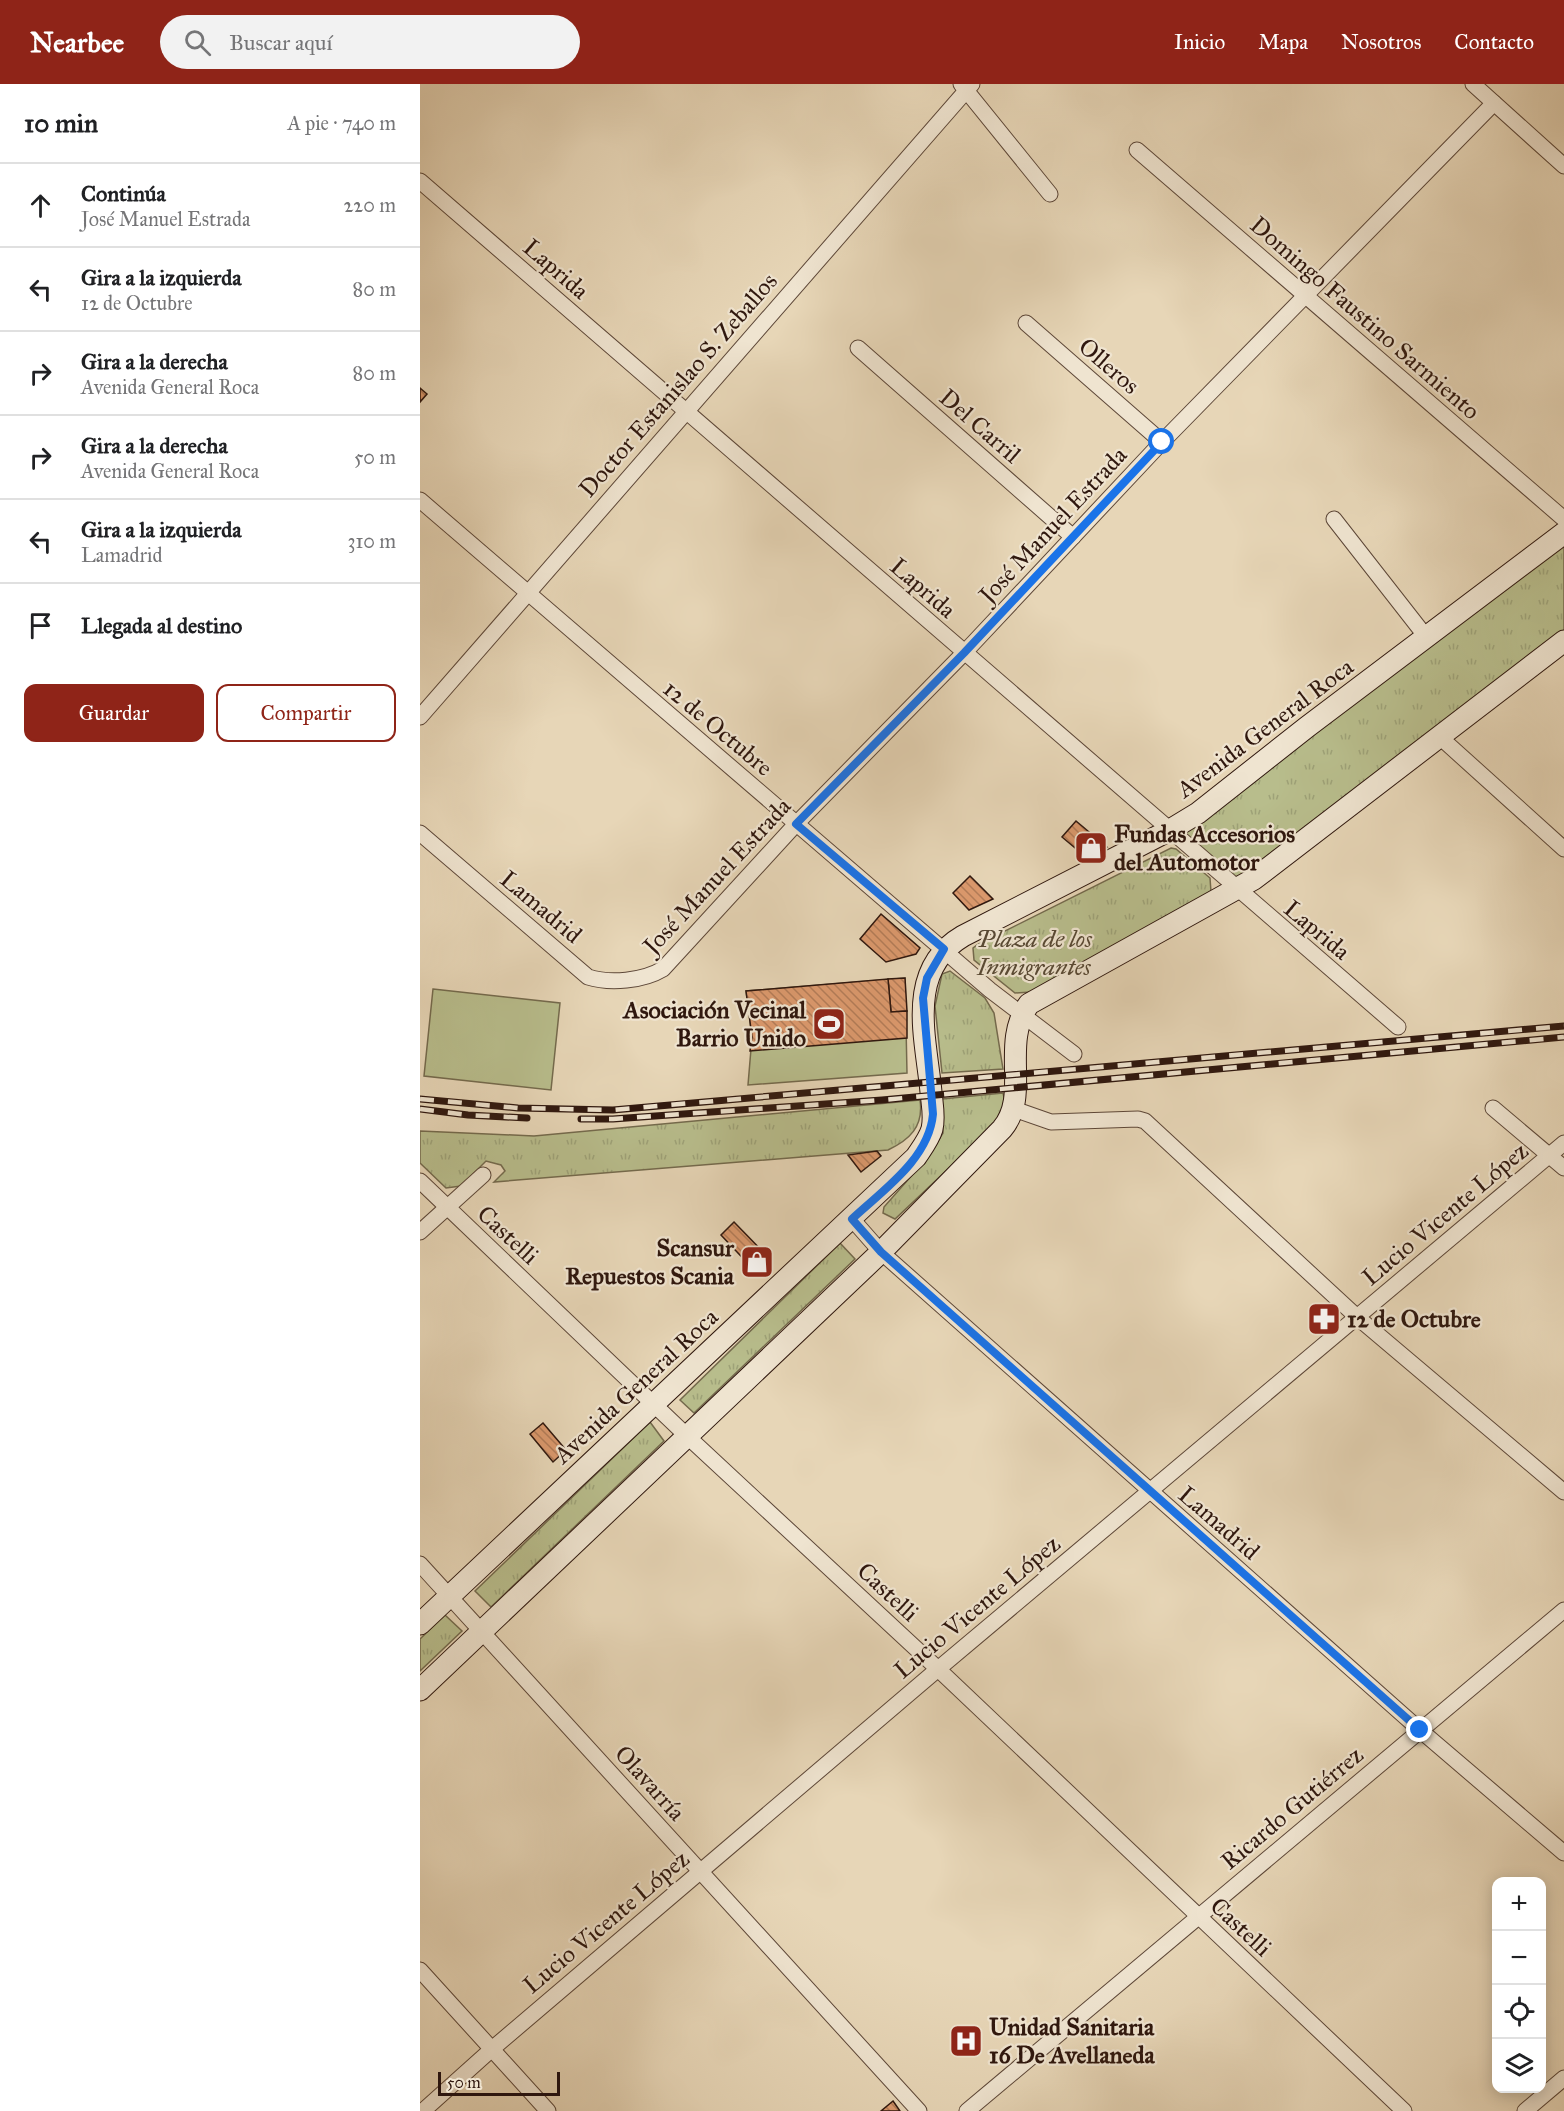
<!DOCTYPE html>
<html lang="es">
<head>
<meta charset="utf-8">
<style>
	:root { --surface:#fff; --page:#f2f2f2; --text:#202124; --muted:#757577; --line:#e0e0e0; --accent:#8f2418 }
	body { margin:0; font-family:"IM FELL Great Primer",serif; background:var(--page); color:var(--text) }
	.controls { position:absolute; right:18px; bottom:18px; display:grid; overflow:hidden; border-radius:12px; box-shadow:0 3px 15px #0003 }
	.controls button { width:54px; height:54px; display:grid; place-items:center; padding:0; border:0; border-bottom:2px solid var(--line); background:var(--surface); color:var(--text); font:30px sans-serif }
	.scale { position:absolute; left:18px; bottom:15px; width:122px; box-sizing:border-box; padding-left:6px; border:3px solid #2f170e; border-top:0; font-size:16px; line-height:21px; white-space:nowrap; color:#2f170e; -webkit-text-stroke:4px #efe4d0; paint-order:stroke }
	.stop { position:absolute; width:18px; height:18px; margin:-14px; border:4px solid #1a73e8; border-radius:50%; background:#fff }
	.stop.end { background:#1a73e8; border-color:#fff; box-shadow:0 2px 6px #0008 }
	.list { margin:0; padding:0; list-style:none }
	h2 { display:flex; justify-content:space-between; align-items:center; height:78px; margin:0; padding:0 24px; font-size:26px }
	h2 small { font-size:20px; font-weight:400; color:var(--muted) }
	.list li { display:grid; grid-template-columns:39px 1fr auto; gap:18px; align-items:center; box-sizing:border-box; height:84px; padding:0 24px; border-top:2px solid var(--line) }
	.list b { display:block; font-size:22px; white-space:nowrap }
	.list p { margin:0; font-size:20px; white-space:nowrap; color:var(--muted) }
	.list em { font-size:20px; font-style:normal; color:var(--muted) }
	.actions { display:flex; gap:12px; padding:18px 24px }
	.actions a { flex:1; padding:14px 0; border:2px solid var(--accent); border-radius:12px; text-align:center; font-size:21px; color:var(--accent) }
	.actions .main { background:var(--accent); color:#fff }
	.icon { flex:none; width:33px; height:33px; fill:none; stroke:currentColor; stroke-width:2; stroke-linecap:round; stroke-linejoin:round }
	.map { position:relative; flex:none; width:1144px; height:2027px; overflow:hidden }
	header { display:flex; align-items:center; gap:36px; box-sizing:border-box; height:84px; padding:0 30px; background:var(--accent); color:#fff }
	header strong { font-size:28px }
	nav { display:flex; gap:33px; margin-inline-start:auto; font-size:21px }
	.search { width:420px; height:54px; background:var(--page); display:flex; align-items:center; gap:15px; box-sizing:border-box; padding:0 21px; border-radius:33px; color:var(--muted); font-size:22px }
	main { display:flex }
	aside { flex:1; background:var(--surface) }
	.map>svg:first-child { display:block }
</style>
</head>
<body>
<header>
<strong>Nearbee</strong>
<div class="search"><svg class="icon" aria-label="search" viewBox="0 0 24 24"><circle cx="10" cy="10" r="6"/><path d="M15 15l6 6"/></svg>Buscar aquí</div>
<nav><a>Inicio</a><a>Mapa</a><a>Nosotros</a><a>Contacto</a></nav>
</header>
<main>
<aside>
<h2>10 min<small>A pie · 740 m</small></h2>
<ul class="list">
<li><svg class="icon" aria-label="ahead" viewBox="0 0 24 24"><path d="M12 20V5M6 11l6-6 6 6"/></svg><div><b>Continúa</b><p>José Manuel Estrada</p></div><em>220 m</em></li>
<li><svg class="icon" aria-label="left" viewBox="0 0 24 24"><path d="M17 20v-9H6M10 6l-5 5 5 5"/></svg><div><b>Gira a la izquierda</b><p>12 de Octubre</p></div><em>80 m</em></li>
<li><svg class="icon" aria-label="right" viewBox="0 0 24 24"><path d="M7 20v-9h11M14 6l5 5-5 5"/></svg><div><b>Gira a la derecha</b><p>Avenida General Roca</p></div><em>80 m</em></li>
<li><svg class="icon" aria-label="right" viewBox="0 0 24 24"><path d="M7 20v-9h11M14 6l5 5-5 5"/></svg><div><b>Gira a la derecha</b><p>Avenida General Roca</p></div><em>50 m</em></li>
<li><svg class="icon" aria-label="left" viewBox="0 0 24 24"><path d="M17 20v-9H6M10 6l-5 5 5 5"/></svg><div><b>Gira a la izquierda</b><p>Lamadrid</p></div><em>310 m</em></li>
<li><svg class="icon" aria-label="arrive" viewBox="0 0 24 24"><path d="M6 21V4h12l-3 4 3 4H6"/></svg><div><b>Llegada al destino</b></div></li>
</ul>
<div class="actions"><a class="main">Guardar</a><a>Compartir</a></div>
</aside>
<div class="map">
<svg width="1144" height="2027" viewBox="0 0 1144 2027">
	<defs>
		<pattern id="park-tufts" width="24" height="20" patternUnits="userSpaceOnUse" patternTransform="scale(1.5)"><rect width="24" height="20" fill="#b8bd8c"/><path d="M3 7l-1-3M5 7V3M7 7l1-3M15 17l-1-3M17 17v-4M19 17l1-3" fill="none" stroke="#9ea278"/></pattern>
		<pattern id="building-back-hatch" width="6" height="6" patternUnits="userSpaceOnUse" patternTransform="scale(1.5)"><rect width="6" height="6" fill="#dc996d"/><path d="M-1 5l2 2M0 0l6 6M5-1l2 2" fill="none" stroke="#b37c58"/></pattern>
	</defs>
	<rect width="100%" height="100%" fill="#e7d6b7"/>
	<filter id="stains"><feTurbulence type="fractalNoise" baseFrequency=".00333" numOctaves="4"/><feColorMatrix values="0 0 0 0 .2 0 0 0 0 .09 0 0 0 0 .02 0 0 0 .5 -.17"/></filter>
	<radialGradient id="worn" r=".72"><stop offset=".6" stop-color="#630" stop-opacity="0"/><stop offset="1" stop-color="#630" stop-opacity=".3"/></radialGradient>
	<!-- grass -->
	<g fill="#b8bd8c" stroke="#746a4d" stroke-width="1.5">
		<polygon points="485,894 487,989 328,1001 332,953 326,907"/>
		<polygon points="13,905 140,919 131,1006 4,992"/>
	</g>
	<!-- park -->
	<g fill="url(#park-tufts)" stroke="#746a4d" stroke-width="1.5">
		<polygon points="1144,449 1144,557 816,806 750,746"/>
		<polygon points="751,764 756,765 790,794 791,808 611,908 595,909 554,876 553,864 557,861"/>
		<polygon points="530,887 565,914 574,929 583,985 522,989 515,922 522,890"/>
		<polygon points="583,1009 586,1022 581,1035 475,1135 463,1129 464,1123 508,1073 523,1049 522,1015"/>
		<path d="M500 1016C504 1043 489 1056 468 1066L74 1098 85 1087 81 1081 66 1077 41 1102 26 1104 0 1079V1047L114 1052Z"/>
		<polygon points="420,1159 435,1175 274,1329 260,1316"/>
		<polygon points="230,1338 244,1357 71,1523 55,1507"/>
		<polygon points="25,1531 42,1547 0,1587 0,1555"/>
	</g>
	<!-- building -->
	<g fill="url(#building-back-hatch)" stroke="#2f170e" stroke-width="1.5">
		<polygon points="0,304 7,310 0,318"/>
		<polygon points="656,737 687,763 666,773 642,753"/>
		<polygon points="550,792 573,815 549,826 533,809"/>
		<polygon points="461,830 500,864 496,870 466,878 440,855"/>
		<polygon points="485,894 487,927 471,928 468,895"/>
		<polygon points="468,895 471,928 487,927 487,954 330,967 332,953 326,907"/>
		<polygon points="457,1067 461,1072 441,1088 428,1071"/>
		<polygon points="314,1138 349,1174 335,1187 301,1151"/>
		<polygon points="123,1339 146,1366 133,1378 110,1350"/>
		<polygon points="473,2017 480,2027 461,2027"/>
	</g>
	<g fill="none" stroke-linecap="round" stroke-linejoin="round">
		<!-- minor casing -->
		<g stroke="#5d4738" stroke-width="17">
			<g id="minor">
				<polyline points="541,0 630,110"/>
				<polyline points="1053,0 1144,82"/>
				<polyline points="717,66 1144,435"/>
				<polyline points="0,97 978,943"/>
				<polyline points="606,239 742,358"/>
				<polyline points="438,264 653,453"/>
				<polyline points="0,416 570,906 654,970"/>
				<polyline points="914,435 1007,554"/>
				<polyline points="0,633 552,0"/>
				<polyline points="1021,654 1144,765"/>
				<path d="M0 749 168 893C190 900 223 897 243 885L376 740 544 569 742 358 1074 19"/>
				<polyline points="1073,1024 1144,1084"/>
				<polyline points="594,1025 631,1038 718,1035 725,1037 937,1233 1144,1408"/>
				<polyline points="0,1097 267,1352 518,1585 984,2027"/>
				<polyline points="432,1135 461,1168 1000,1646 1144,1769"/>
				<polyline points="0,1148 63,1091"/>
				<polyline points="0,1480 499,2027"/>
				<polyline points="0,1886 128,2027"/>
				<polyline points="3,2027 72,1965 518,1585 1144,1059"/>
				<polyline points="547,2027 1144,1526"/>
				<polyline points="1105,2027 1144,1994"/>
			</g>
		</g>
		<!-- secondary casing -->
		<g stroke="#2f170e" stroke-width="23">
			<g id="secondary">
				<path d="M0 1540 496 1073C502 1064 509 1055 512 1045 515 1033 512 1020 511 1008 506 954 485 886 543 852L750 746 778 729 887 643 1144 449"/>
				<path d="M0 1606 461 1168 582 1045C611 1011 580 960 609 920L834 795 1144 557"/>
			</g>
		</g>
		<!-- minor -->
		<use href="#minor" stroke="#efe4d0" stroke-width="15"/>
		<!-- secondary -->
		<use href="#secondary" stroke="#efe4d0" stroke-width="21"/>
		<!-- rail casing -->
		<g stroke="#2f170e" stroke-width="7">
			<g id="rail">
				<polyline points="0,1015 98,1024 193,1026 1144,942"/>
				<polyline points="0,1025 48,1031 107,1034"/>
				<polyline points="161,1035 193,1035 462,1016 1144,953"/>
			</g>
		</g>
		<!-- rail -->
		<use href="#rail" stroke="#efe4d0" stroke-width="4.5" stroke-dasharray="14" stroke-linecap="butt"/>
	</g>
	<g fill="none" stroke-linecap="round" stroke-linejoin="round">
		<!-- route -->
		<path stroke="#1a73e8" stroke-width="8" d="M742 358 544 569 376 740 524 865 507 894 503 914 513 1030C509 1075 463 1106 432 1135L461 1168 1000 1646"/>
	</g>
	<!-- icons -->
	<defs>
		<g id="shop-square" transform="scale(1.725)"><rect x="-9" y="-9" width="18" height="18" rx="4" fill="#8f2418" stroke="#efe4d0"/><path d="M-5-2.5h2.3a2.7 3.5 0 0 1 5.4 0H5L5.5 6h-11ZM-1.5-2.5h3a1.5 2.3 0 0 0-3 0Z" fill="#fff"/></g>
		<g id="stadium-square" transform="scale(1.725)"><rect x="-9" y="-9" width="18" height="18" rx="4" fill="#8f2418" stroke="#efe4d0"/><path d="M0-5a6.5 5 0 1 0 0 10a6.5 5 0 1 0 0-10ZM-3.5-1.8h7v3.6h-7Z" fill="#fff"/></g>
		<g id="pharmacy-square" transform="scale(1.725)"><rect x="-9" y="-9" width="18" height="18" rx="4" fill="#8f2418" stroke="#efe4d0"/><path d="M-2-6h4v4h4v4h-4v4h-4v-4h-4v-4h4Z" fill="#fff"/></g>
		<g id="hospital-square" transform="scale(1.725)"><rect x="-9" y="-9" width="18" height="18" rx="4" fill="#8f2418" stroke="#efe4d0"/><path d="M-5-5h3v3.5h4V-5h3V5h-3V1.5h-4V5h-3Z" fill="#fff"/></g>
	</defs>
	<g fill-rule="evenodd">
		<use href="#shop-square" x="671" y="764"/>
		<use href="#stadium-square" x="409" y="940"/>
		<use href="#shop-square" x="337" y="1178"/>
		<use href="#pharmacy-square" x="904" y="1235"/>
		<use href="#hospital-square" x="546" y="1957"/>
	</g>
	<g text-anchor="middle" stroke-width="4.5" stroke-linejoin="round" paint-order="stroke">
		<!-- street labels -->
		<g font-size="24" fill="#2f170e" stroke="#efe4d0">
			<text transform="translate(136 185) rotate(41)" y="8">Laprida</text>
			<text transform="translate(945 234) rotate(41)" y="8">Domingo Faustino Sarmiento</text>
			<text transform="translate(689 282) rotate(41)" y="8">Olleros</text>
			<text transform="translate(258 301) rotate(-49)" y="8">Doctor Estanislao S. Zeballos</text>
			<text transform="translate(560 342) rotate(41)" y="8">Del Carril</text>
			<text transform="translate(633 441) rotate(-47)" y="8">José Manuel Estrada</text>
			<text transform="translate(503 504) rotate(41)" y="8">Laprida</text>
			<text transform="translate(298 644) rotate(40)" y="8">12 de Octubre</text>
			<text transform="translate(845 644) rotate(-37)" y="8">Avenida General Roca</text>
			<text transform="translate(297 792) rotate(-47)" y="8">José Manuel Estrada</text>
			<text transform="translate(121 823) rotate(40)" y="8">Lamadrid</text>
			<text transform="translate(897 846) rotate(40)" y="8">Laprida</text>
			<text transform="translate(1025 1130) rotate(-40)" y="8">Lucio Vicente López</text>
			<text transform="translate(88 1151) rotate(43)" y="8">Castelli</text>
			<text transform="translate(216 1302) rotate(-43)" y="8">Avenida General Roca</text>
			<text transform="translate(799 1439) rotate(41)" y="8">Lamadrid</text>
			<text transform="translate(468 1508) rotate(43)" y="8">Castelli</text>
			<text transform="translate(557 1523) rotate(-40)" y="8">Lucio Vicente López</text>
			<text transform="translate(230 1699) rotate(48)" y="8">Olavarría</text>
			<text transform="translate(872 1724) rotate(-40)" y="8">Ricardo Gutiérrez</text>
			<text transform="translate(186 1838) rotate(-40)" y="8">Lucio Vicente López</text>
			<text transform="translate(821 1843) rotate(43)" y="8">Castelli</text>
		</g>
		<!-- poi labels -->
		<g font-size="24" font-weight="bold" fill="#2f170e" stroke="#efe4d0" text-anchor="start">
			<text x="694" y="758">Fundas Accesorios<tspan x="694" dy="28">del Automotor</tspan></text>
			<text x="386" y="934" text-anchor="end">Asociación Vecinal<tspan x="386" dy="28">Barrio Unido</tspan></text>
			<text x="314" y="1172" text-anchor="end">Scansur<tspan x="314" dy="28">Repuestos Scania</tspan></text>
			<text x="927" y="1243">12 de Octubre</text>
			<text x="569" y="1951">Unidad Sanitaria<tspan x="569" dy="28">16 De Avellaneda</tspan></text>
		</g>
		<!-- park labels -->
		<g font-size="24" font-style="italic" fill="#584934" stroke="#efe4d0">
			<text x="614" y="863">Plaza de los<tspan x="614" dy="28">Inmigrantes</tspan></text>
		</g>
	</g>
	<rect width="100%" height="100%" filter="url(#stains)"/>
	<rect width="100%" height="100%" fill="url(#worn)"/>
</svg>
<div class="controls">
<button>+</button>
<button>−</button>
<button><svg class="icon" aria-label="locate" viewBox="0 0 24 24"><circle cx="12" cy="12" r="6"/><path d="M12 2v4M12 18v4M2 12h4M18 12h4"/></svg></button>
<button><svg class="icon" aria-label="layers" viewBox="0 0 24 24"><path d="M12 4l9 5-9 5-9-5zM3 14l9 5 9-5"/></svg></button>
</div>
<div class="scale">50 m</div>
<div class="stop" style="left:742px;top:358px"></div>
<div class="stop end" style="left:1000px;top:1646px"></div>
</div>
</main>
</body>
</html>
